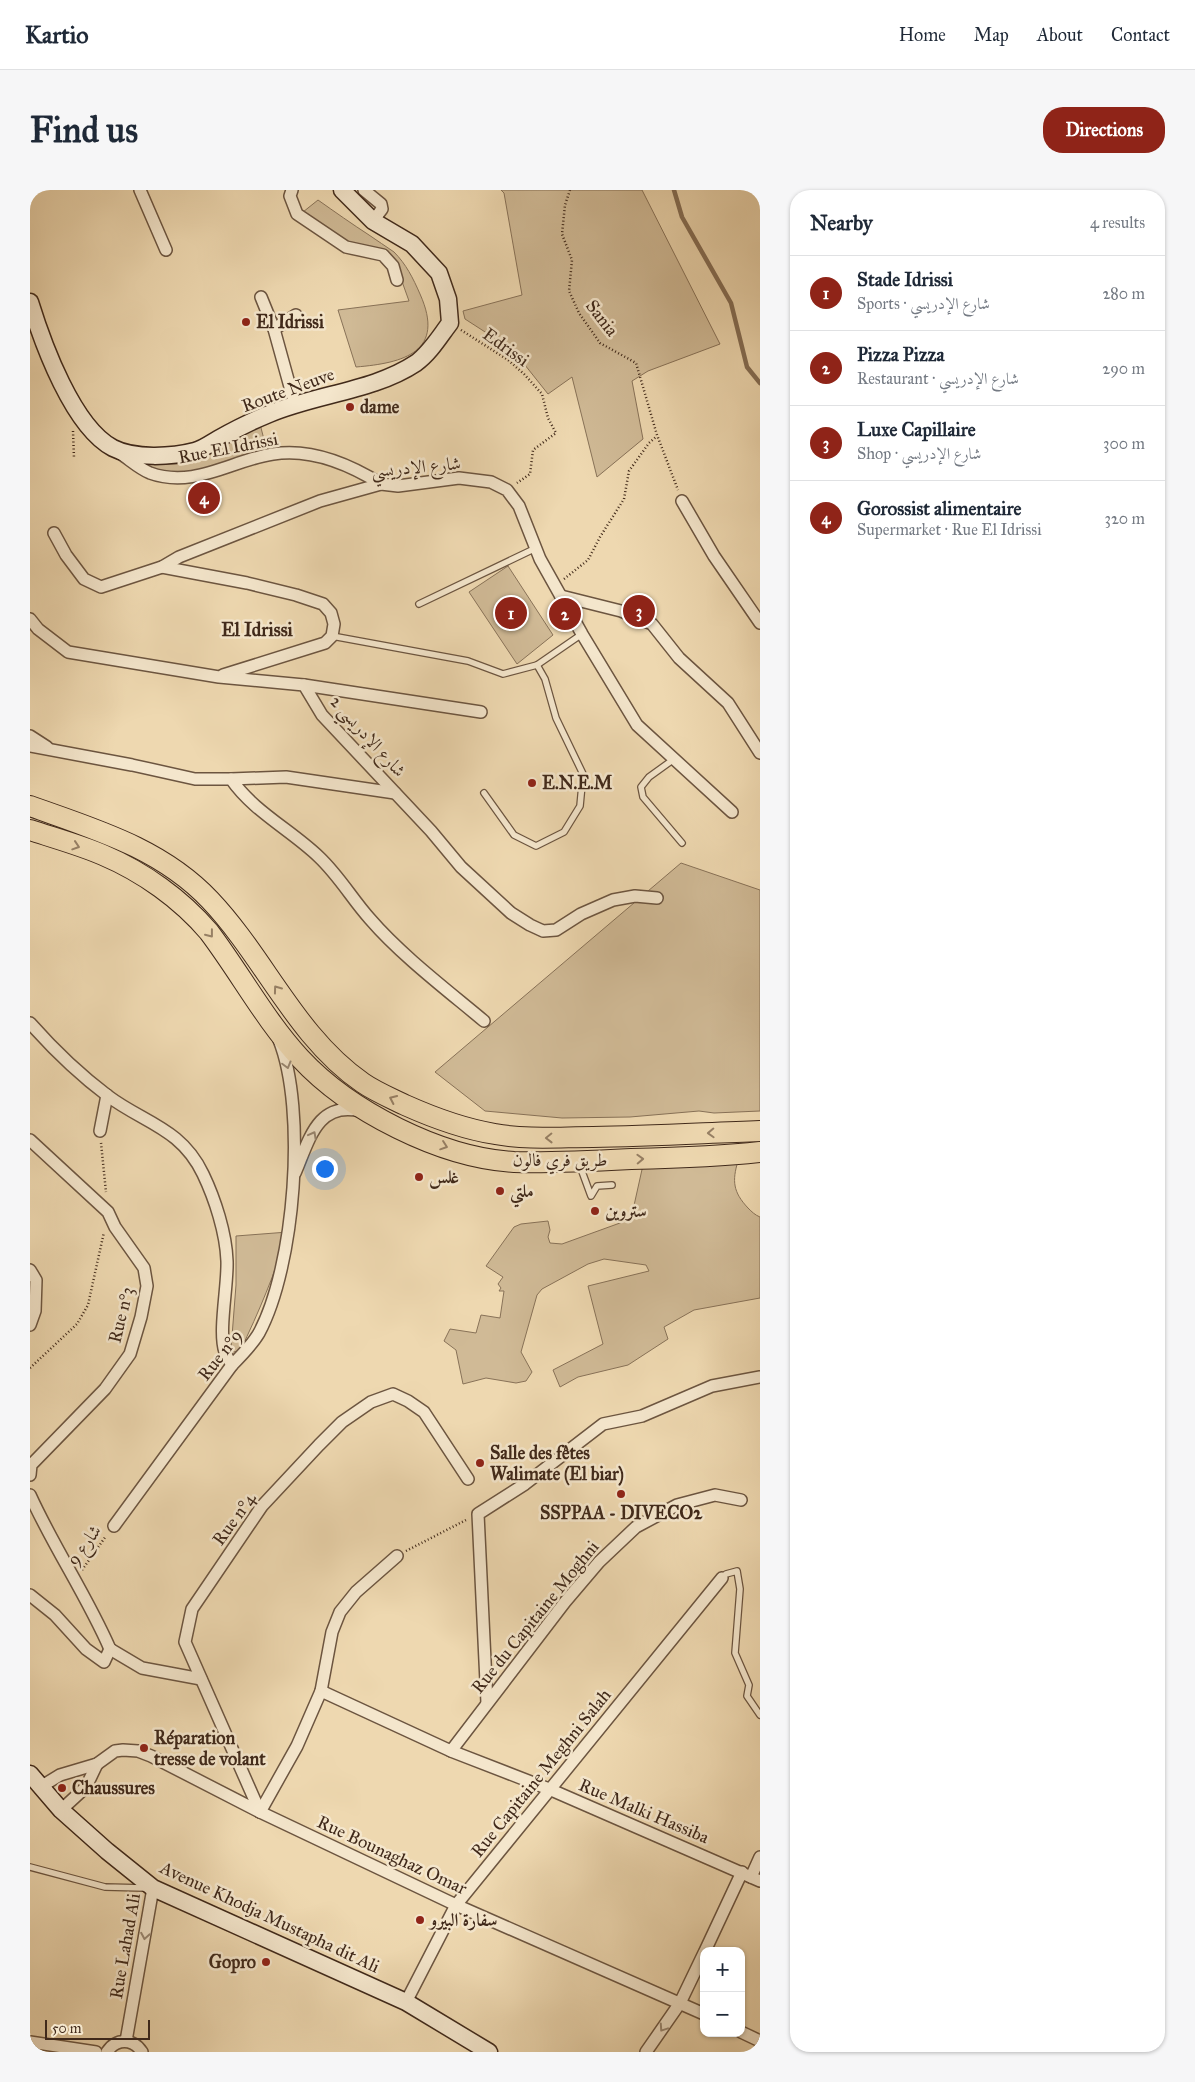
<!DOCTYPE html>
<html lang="en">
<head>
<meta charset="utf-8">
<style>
	:root { --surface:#fff; --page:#f6f6f7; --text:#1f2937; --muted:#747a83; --line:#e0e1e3; --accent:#8f2418 }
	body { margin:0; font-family:"IM FELL Great Primer",Amiri,serif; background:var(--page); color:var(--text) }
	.controls { position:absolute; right:15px; bottom:15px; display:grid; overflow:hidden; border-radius:10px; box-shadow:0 1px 4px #0004 }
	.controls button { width:45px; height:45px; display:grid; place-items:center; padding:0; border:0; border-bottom:1px solid var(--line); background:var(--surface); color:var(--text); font:25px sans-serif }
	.scale { position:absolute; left:15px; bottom:12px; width:105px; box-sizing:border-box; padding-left:5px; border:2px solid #40291a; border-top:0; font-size:14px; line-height:18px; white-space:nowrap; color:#40291a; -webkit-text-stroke:4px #f4e6cc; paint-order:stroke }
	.you { position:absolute; left:294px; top:978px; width:18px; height:18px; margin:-12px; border:4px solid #fff; border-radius:50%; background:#1a73e8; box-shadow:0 0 0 8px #1a73e833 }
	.badge { display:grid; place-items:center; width:32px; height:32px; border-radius:50%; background:var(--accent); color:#fff; font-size:16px; font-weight:700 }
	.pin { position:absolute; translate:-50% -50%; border:2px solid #fff; box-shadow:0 1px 5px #0006 }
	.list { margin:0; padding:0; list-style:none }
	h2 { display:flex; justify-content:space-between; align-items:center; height:65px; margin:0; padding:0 20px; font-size:21px }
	h2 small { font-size:16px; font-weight:400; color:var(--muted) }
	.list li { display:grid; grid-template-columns:32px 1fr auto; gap:15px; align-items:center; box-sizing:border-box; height:75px; padding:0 20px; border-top:1px solid var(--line) }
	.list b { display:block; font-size:19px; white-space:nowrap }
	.list p { margin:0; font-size:16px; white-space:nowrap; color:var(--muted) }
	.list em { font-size:16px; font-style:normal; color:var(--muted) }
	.map { position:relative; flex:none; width:730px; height:1862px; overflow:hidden; border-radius:20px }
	header { display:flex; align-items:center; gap:30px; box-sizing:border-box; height:70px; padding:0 25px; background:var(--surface); border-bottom:1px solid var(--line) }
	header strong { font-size:24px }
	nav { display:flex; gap:28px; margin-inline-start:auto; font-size:18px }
	.intro { display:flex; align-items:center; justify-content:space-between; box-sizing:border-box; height:120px; padding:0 30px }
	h1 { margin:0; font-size:35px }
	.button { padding:12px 22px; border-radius:20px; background:var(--accent); color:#fff; font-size:18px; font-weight:700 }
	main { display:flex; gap:30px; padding:0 30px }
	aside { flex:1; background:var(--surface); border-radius:20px; box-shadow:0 1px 4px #0004 }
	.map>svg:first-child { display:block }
</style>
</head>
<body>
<header>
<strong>Kartio</strong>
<nav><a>Home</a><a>Map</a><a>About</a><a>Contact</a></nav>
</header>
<div class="intro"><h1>Find us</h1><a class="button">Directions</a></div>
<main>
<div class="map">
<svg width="730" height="1862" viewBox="0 0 730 1862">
	<rect width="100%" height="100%" fill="#eed8b0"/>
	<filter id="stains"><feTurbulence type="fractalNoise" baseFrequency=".004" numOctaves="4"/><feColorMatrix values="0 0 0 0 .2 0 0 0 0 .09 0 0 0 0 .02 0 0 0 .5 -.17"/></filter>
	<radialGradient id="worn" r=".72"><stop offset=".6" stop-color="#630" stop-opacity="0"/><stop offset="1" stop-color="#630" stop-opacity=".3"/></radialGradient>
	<!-- green -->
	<g fill="#d0ba96" stroke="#887258">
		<polygon points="471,0 612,0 690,154 618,181 602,191 613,249 567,287 542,187 518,204 483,160 435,129 433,121 492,105 474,3"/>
		<path d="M288 10C305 22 322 34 339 45 347 51 356 56 364 62 376 74 383 88 390 104 416 162 374 173 326 177L308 120 379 111 365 72 347 59 316 51 273 22Z"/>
		<polygon points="230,234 238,265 156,287 114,278 117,274 158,268"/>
		<polygon points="478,376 523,445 487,474 439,402"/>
		<polygon points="651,673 730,700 730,921 684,923 669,921 600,927 532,928 455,921 405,882"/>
		<path d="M708 971C702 991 703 1002 718 1018 722 1022 725 1025 730 1027V1108L664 1120 634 1137 638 1149 598 1175 548 1187 530 1197 523 1180 573 1154 558 1096 619 1081 616 1075 574 1069 558 1074 512 1099 507 1105 491 1162 502 1182 496 1191 486 1193 456 1188 433 1194 426 1160 414 1151 420 1139 446 1143 451 1125 470 1128 474 1101H469L471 1098 468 1094 473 1087 456 1076 484 1037 491 1034 518 1031 520 1040 518 1047 520 1053 532 1054 601 1029 613 975Z"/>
		<path d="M258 1042C245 1083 229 1122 210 1161L203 1162 201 1159 206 1095V1046Z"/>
	</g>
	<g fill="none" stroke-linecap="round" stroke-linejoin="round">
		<!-- stream -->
		<polyline stroke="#856e55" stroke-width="4.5" points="644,0 652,27 701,113 717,177 730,193"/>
		<!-- lane casing -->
		<g stroke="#6c5540" stroke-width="8">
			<g id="lane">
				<polyline points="389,414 506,358"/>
				<polyline points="302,446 438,471 473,484 507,475 552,444"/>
				<polyline points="644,569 619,587 611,597 613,607 652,653"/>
				<polyline points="454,603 484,645 506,656 534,642 550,616 553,584 526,528 515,489 507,475"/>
				<polyline points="550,976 561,1006 567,996 582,995"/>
				<polyline points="692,1388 696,1384 707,1381 710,1399 705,1463 719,1495 717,1506 730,1525"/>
				<polyline points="0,1677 75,1697 115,1698"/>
			</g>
		</g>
		<!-- street casing -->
		<g stroke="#6c5540" stroke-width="14">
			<g id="street">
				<polyline points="110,0 136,60"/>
				<polyline points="262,0 260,6 267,24 316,57 353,65 363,76 367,90"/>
				<polyline points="334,0 351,14 352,19 343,31"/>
				<polyline points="231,107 244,139 265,215"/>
				<polyline points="244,139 266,125"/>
				<path d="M91 264C100 270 110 279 120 283 164 299 202 270 243 264 281 258 319 274 351 294"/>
				<polyline points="652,311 684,366 730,433"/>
				<polyline points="24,343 36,365 54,389 71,397 132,377 149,367 290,311 351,294 368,296 429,288 461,292 477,300 489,316 510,369 552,444 607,535 702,622"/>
				<polyline points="132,377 217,393 266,405 293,414 301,423 304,434 302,446 295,453 193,485"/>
				<polyline points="531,406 591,421 622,434 649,468 698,513 730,563"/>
				<polyline points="0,429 8,439 38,462 189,487 274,495 292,525 401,641 431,677 481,723 500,735 513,741 526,740 551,724 583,710 605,706 627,708"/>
				<polyline points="274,495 451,522"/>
				<polyline points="0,546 17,557"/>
				<path d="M0 556 102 575 165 589H201C224 622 261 640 289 667 310 687 322 709 340 729 371 765 417 800 454 831"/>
				<polyline points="201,589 256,587 365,603"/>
				<path d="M0 833C23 859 50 885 78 906 114 933 151 938 173 984 185 1009 196 1043 197 1071 198 1095 188 1142 195 1162 196 1166 200 1171 202 1175"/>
				<polyline points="70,941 77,905"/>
				<polyline points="0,950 78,1022 85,1037 114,1078 117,1096 111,1127 100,1164 75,1199 1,1275 0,1285"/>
				<path d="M265 983C279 951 287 911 330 921"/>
				<polyline points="0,1080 6,1090 5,1121 0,1135"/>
				<path d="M0 1305C24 1358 57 1406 80 1459"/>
				<path d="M84 1336 202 1175C212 1165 222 1155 229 1143 265 1076 277 920 249 850"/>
				<polyline points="0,1405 25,1425 56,1459 74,1472 80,1459"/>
				<polyline points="80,1459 112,1478 171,1489"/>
				<polyline points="291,1501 421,1561 519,1599 730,1691"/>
				<polyline points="457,1513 448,1324 495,1294 573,1234 612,1226 682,1196 730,1187"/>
				<polyline points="421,1561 535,1412 569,1372 606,1337 647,1315 685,1305 711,1310"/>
				<polyline points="12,1596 30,1585 67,1574 85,1561 93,1560 108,1561 121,1566 230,1622 426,1715 674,1824"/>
				<polyline points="31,1620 56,1597 67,1574"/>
				<polyline points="230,1622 155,1452 162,1419 232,1316 289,1255 312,1232 341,1212 363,1204 378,1211 394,1222 438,1289"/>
				<polyline points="230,1622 267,1556 291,1501 302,1442 310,1422 326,1402 367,1366"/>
				<polyline points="721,1687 730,1667"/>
				<polyline points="675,1761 712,1682"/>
				<polyline points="376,1812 426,1715 692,1388"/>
				<polyline points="711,1842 730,1851"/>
				<polyline points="96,1851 123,1698"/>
				<polyline points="0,1852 66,1862"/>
				<path d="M77 1862C86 1848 103 1848 112 1862"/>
				<polyline points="616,1862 650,1813 674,1763"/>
			</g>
		</g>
		<!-- secondary casing -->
		<g stroke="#40291a" stroke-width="19">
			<g id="secondary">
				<path d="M0 112C13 154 43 237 83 258 104 269 142 267 165 261 173 259 181 253 188 249 204 240 222 231 239 224 286 204 344 201 386 173 400 163 410 146 420 133L418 109 409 83 382 54 343 31 312 0"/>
				<polyline points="0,1584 31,1620 77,1661 123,1698 376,1812 459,1862"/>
			</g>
		</g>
		<!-- highway casing -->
		<g stroke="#40291a" stroke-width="22">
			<g id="highway">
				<path d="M0 616C64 639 131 658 180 710 235 768 266 847 333 893 346 902 361 908 375 915 404 928 434 939 465 944 497 950 530 947 563 947 619 946 674 943 730 941"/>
				<path d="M0 640C24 648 50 655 73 665 113 682 151 709 179 742 210 783 235 830 270 868 319 921 411 968 484 972 523 973 562 971 601 969 644 968 687 967 730 962"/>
			</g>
		</g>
		<!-- path -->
		<g stroke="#40291a" stroke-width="2.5" stroke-dasharray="1 2.5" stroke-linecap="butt">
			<polyline points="540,0 535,15 532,44 542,70 539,101 549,123 570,153 606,173 627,245 648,300"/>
			<polyline points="431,140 478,170 494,184 512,204 518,228 526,243 503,260 500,284 487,293"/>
			<polyline points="43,241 44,268"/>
			<polyline points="534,389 558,370 570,347 594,309 599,281 619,253 627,246"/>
			<polyline points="71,953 76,1002"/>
			<polyline points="0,1178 47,1134 58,1115 74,1042"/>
			<polyline points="376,1361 436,1330"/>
			<polyline points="52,1380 76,1346"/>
		</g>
		<!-- lane -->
		<use href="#lane" stroke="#f4e6cc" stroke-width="5.5"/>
		<!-- street -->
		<use href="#street" stroke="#f4e6cc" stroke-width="11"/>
		<!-- secondary -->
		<use href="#secondary" stroke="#f4e6cc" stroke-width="16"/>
		<!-- highway -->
		<use href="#highway" stroke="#eed8b0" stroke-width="20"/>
	</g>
	<!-- one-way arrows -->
	<defs><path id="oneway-chevron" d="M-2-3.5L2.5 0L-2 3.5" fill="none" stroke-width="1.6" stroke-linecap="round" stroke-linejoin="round" transform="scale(1.25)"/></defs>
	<g stroke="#978065">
		<use href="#oneway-chevron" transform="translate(46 656) rotate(18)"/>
		<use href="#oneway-chevron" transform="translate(180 744) rotate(52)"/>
		<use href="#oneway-chevron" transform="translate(247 799) rotate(-126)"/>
		<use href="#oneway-chevron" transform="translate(363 909) rotate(-155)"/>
		<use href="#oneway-chevron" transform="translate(681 943) rotate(178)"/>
		<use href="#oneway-chevron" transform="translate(519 948) rotate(179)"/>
		<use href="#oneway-chevron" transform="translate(414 956) rotate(19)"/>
		<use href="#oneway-chevron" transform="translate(610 969) rotate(-2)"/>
	</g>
	<g stroke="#9a8873">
		<use href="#oneway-chevron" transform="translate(257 875) rotate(75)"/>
		<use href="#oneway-chevron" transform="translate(283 945) rotate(-62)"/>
		<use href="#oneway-chevron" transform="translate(115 1746) rotate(100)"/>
		<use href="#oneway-chevron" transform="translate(633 1838) rotate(124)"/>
	</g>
	<!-- markers -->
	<g fill="#8f2418" stroke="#f4e6cc" stroke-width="2">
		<circle cx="216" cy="132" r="5"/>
		<circle cx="320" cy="217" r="5"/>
		<circle cx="502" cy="593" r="5"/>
		<circle cx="389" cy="987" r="5"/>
		<circle cx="470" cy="1001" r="5"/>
		<circle cx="565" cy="1021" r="5"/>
		<circle cx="450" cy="1273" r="5"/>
		<circle cx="591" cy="1304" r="5"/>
		<circle cx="114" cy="1558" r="5"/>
		<circle cx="32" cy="1598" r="5"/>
		<circle cx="390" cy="1730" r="5"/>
		<circle cx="236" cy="1772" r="5"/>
	</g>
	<g text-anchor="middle" stroke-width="5" stroke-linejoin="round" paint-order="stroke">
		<!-- street labels -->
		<g font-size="18" fill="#40291a" stroke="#f4e6cc">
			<text transform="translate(572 128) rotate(52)" y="6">Sania</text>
			<text transform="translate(476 157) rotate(36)" y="6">Edrissi</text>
			<text transform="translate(258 200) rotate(-20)" y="6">Route Neuve</text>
			<text transform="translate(198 258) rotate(-11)" y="6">Rue El Idrissi</text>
			<text transform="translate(386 277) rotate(-5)" y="6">شارع الإدريسي</text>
			<text transform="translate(338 546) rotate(48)" y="6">شارع الإدريسي 2</text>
			<text x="530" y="976">طريق فري فالون</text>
			<text transform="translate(91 1125) rotate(-76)" y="6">Rue n°3</text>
			<text transform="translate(190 1165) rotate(-52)" y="6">Rue n°9</text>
			<text transform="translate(204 1329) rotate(-54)" y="6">Rue n°4</text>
			<text transform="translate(54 1355) rotate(-54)" y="6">شارع 9</text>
			<text transform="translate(505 1427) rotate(-51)" y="6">Rue du Capitaine Moghni</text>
			<text transform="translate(511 1583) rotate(-51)" y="6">Rue Capitaine Meghni Salah</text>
			<text transform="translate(614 1621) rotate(23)" y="6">Rue Malki Hassiba</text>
			<text transform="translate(362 1665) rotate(25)" y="6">Rue Bounaghaz Omar</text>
			<text transform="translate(240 1727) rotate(25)" y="6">Avenue Khodja Mustapha dit Ali</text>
			<text transform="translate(95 1756) rotate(-80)" y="6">Rue Lahad Ali</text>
		</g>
		<!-- poi labels -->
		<g font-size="18" font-weight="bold" fill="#40291a" stroke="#f4e6cc" text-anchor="start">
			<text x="226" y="138">El Idrissi</text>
			<text x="330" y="223">dame</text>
			<text x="512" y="599">E.N.E.M</text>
			<text x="399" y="993">غلس</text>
			<text x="480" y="1007">ملتي</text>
			<text x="575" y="1027">ستروين</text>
			<text x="460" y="1269">Salle des fêtes<tspan x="460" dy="21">Walimate (El biar)</tspan></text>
			<text x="591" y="1329" text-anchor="middle">SSPPAA - DIVECO2</text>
			<text x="124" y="1554">Réparation<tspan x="124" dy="21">tresse de volant</tspan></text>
			<text x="42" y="1604">Chaussures</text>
			<text x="400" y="1736">سفارة البيرو</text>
			<text x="226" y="1778" text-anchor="end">Gopro</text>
		</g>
		<!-- neighbourhood labels -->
		<g font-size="19" font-weight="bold" fill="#40291a" stroke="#f4e6cc">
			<text x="227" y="446">El Idrissi</text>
		</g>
	</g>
	<rect width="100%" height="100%" filter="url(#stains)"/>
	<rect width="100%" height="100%" fill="url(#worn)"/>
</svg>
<div class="controls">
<button>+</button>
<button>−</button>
</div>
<div class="scale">50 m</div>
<div class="you"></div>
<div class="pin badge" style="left:481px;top:423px">1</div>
<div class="pin badge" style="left:535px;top:424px">2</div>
<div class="pin badge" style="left:609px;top:421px">3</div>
<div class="pin badge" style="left:174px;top:308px">4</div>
</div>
<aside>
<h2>Nearby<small>4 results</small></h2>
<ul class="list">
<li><span class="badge">1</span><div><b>Stade Idrissi</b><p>Sports · شارع الإدريسي</p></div><em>280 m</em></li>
<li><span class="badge">2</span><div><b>Pizza Pizza</b><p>Restaurant · شارع الإدريسي</p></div><em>290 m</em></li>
<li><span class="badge">3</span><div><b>Luxe Capillaire</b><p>Shop · شارع الإدريسي</p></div><em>300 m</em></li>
<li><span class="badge">4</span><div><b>Gorossist alimentaire</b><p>Supermarket · Rue El Idrissi</p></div><em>320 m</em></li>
</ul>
</aside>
</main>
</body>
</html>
